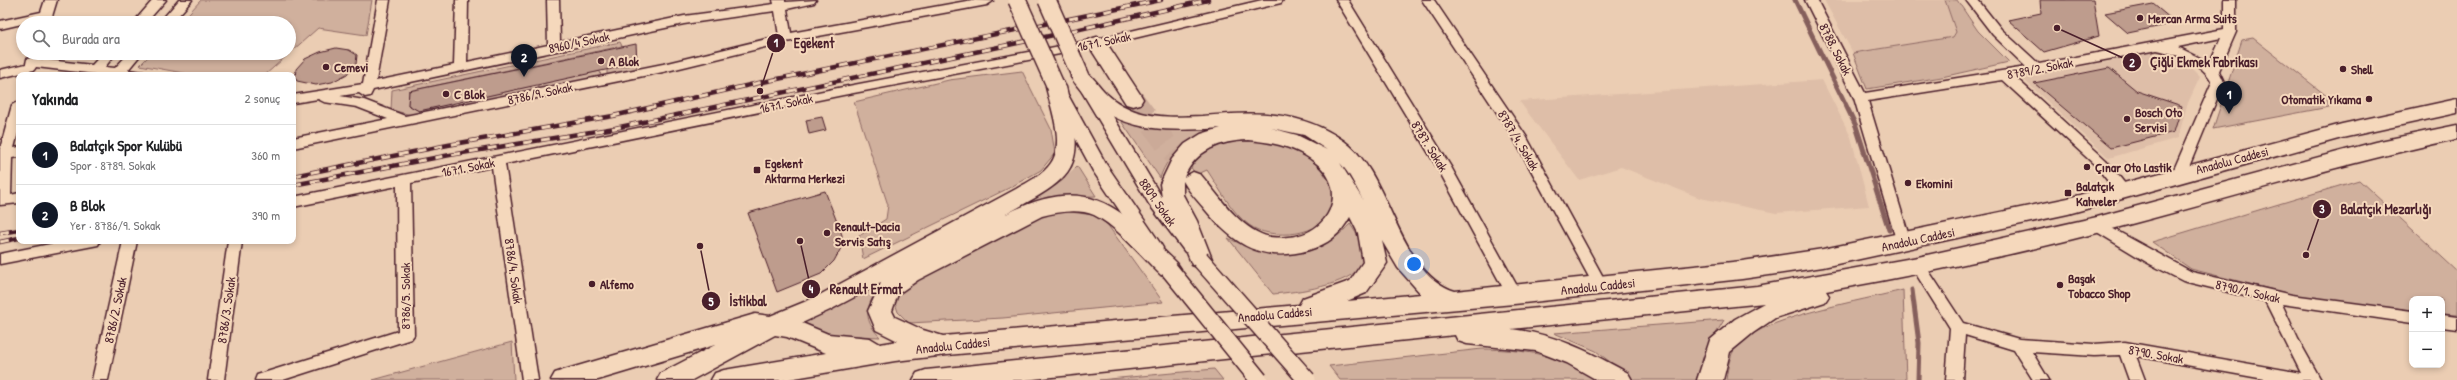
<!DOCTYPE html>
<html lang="tr">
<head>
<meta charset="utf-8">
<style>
	:root { --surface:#fff; --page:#f6f6f6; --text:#202124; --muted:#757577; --line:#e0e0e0; --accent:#111827 }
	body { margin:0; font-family:"Patrick Hand",sans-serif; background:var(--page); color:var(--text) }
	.controls { position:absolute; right:12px; bottom:12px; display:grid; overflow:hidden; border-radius:8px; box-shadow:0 2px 6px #0003 }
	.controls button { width:36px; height:36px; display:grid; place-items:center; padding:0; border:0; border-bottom:1px solid var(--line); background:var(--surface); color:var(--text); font:20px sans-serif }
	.you { position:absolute; left:1414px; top:264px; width:14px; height:14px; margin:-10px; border:3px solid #fff; border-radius:50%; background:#1a73e8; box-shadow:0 0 0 6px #1a73e833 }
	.badge { display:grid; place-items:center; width:26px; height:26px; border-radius:50%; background:var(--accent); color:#fff; font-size:13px; font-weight:700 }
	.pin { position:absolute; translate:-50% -33px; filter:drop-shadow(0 1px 2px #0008) }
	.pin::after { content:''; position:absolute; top:21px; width:14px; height:12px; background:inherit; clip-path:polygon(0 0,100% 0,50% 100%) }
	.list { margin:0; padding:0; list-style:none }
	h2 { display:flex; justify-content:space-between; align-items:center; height:52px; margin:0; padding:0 16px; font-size:17px }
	h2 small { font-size:13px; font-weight:400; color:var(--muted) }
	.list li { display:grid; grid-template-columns:26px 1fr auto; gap:12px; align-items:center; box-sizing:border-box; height:60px; padding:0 16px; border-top:1px solid var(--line) }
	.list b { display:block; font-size:15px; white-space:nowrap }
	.list p { margin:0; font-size:13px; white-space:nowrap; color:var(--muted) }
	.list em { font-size:13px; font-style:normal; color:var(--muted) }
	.icon { flex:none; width:22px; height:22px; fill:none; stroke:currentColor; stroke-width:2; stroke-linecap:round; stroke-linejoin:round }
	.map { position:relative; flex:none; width:2457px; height:380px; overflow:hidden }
	.search { position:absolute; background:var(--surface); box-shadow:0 2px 6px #0003; left:16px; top:16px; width:280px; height:44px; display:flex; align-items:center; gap:10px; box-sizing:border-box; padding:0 14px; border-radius:22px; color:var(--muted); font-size:15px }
	.panel { position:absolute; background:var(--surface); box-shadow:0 2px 6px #0003; left:16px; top:72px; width:280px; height:172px; border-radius:8px }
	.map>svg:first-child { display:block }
</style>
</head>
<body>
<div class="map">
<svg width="2457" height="380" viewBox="0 0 2457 380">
	<rect width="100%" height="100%" fill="#ebcdb3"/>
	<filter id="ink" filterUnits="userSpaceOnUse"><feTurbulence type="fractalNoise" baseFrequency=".025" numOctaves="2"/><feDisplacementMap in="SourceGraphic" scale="8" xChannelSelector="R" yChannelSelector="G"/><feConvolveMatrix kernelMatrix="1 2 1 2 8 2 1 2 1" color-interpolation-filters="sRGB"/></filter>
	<g filter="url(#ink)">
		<!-- built -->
		<g fill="#debea8">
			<polygon points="1824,0 1945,0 1956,32 1953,37 1853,53"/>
			<polygon points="2153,52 2168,54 2192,69 2200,77 2187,105 2178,138 2109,158 2023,79"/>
			<polygon points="1822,80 1851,137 1869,206 1776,213 1700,198 1621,167 1579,180 1519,101"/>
		</g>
		<!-- green -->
		<g fill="#d0b09d" stroke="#8d6864">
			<polygon points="201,0 372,0 366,35 318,28 265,75 194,75 140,65 152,53 289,53 289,23 180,23"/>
			<polygon points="1945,0 1957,0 1978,31 2009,62 1942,77 1867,89 1853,53 1953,37 1956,32"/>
			<polygon points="2253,38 2328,97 2329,107 2213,129 2242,40"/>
			<polygon points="620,42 622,46 409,91 408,105 419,111 453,103 452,108 416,116 391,110 392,90"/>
			<polygon points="637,63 636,69 607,75 607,70"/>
			<polygon points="600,71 601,76 538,90 538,84"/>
			<polygon points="1022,71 1051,129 1055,153 1041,170 1009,188 863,259 859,236 886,219 888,205 854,102 949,80"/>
			<polygon points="531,86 531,92 460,107 459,102"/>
			<path d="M1119 118 1148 128 1163 130 1217 129C1190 136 1169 151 1160 178Z"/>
			<path d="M1251 139C1264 142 1278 142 1290 146 1312 154 1338 182 1332 207 1325 237 1270 241 1249 225 1232 213 1219 188 1207 170L1196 175 1190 166C1206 144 1225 141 1251 139Z"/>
			<polygon points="1077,166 1096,196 1048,197 1023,204 1062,181"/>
			<polygon points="2359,180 2457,271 2457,315 2442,314 2442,299 2412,299 2412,310 2301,297 2191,269 2152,242"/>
			<polygon points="1071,212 1093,215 1107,224 1163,302 1003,318 909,323 898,312 895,303 900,291 916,278 1046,214"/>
			<path d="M1350 224C1357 234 1368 251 1362 264 1351 286 1295 292 1273 294L1228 238C1272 260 1315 262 1350 224Z"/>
			<path d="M888 275C872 298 856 313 880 337L836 335 802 326V321Z"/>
			<path d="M1903 290 1906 380H1726C1728 366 1730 351 1741 341 1775 315 1860 301 1903 290Z"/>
			<polygon points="1724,320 1711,342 1696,380 1633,380 1596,351 1554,333"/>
			<polygon points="512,342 514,380 373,380"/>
			<path d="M1482 349C1523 350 1562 353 1596 380H1340L1329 366Z"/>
			<polygon points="1214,369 1223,380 1099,380"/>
		</g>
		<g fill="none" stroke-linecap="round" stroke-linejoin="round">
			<!-- stream -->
			<g stroke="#855e5c" stroke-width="5">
				<polyline points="1795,0 1856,126 1889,230"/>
				<polyline points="1912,290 1919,343 1918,380"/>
			</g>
		</g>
		<!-- building -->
		<g fill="#be9c8d" stroke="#4a1f2b">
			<polygon points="2040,0 2093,0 2099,36 2044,52 2008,20 2041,13"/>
			<polygon points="2153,4 2176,23 2128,33 2105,13"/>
			<polygon points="636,44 637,63 419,111 408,105 409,91"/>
			<polygon points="336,48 349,50 357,55 356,64 347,74 332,82 316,85 297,81 295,78 296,69 305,59 320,52"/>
			<polygon points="2109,68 2137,91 2182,106 2174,132 2111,148 2034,83"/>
			<polygon points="822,117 826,130 809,134 806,120"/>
			<polygon points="825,191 842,235 841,248 834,261 821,274 777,292 748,213"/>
		</g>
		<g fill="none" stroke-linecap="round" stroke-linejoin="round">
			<!-- trunk-tunnel -->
			<polyline stroke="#cbaa98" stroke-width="22" stroke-dasharray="22 11" stroke-linecap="butt" points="1133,99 1193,180"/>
			<!-- minor casing -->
			<g stroke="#4a1f2b" stroke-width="3">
				<g id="minor">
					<polygon points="45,0 57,0 50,23 38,23 39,20 0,29 0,21 41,12"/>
					<polygon points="153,0 166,0 146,23 133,23"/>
					<polygon points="179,0 192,0 172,23 159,23"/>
					<path d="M378 0H390L376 81 454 65 456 0H468L467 62 548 45 547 0H559L560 42 684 16 774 4 773 0H785V2L816 0 814 3 787 9 791 33 972 0 993 1 987 5 786 42 663 72 293 148V138L388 119 357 107 324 102 318 99 293 103V95L363 84ZM775 11 779 36 663 64 405 116 364 100 340 96 359 93 365 97 370 96 373 90 684 24Z"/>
					<polygon points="1262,0 1283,0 1281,3 1097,47 843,95 505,164 538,380 522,380 492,167 411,183 414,335 411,339 283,380 255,380 257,375 398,331 397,186 293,207 293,197 843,87 1097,39"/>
					<polygon points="1336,0 1348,0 1451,167 1522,295 1519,299 1509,299 1437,167"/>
					<polygon points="1422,0 1434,0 1526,136 1608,286 1606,290 1596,290 1513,137"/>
					<path d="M1805 0H1817L1865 93 2026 67 1993 35 1966 0H1978L2001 29 2039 64 2224 29V0H2236V32L2219 71 2224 82 2186 174 2179 179 2172 174 2212 82C2203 63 2176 54 2157 50L2015 77 2106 160 2130 190 2123 195 2118 194 2096 166 2002 80 1868 101 1911 243 1909 247H1899L1897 243 1854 98ZM2221 38 2210 63 2178 47Z"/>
					<polygon points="103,53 116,53 105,67 115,68 129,53 142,53 128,70 143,72 144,75 104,75 36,67 34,70 0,78 0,70 26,64 27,59 31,58 92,65"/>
					<polygon points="19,101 19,129 14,148 19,147 19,157 12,158 11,195 19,193 19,203 0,205 0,149 12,105"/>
					<polygon points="2097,220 2192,272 2292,295 2412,311 2412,323 2282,304 2298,339 2321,380 2270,380 2136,356 2145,380 2129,380 2120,355 2094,356 2032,352 2049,380 2033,380 2014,350 1965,335 1962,380 1946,380 1950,328 1911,266 1913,262 1923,262 1963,323 2019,339 2094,344 2125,342 2301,373 2265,301 2183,281 2148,263 2092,229 2090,225 2092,221"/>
					<polygon points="65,241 100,241 98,245 93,246 0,264 0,254"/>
					<polygon points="123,241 137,241 108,380 92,380"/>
					<polygon points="228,241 242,241 224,380 208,380"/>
					<polygon points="2442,315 2457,317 2457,329 2442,327"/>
				</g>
			</g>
			<!-- tertiary casing -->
			<g stroke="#4a1f2b" stroke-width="3">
				<g id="tertiary">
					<polygon points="1087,82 1093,83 1161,196 1197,242 1200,247 1197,252 1191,254 1185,252 1149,204 1079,87 1081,83"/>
					<polygon points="1062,94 1068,95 1106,164 1160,243 1163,248 1160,253 1154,255 1148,253 1093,171 1054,99 1056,95"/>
				</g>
			</g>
			<!-- trunk casing -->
			<g stroke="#4a1f2b" stroke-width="3">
				<g id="trunk">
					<polygon points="1097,37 1104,39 1140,94 1143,99 1140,104 1133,106 1126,104 1087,43 1090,39"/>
					<path d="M1081 70C1093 74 1098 86 1107 94 1115 102 1128 109 1138 112 1158 118 1181 117 1202 116 1254 112 1299 109 1344 141 1391 174 1397 273 1455 291L1742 261 1823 249 2068 198 2342 124 2457 99V113L2342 138 2068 214 1823 267 1742 279 1514 304 947 355 895 361 783 380H711L715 373 724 370 826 353 787 337 775 335 692 380H657L661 373 715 345 598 380H551L555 373 564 370 755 314 770 316 814 298 1016 189C1028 182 1043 175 1051 163 1065 143 1051 109 1046 87L1049 82 1056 80 1063 82 1066 87C1086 168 1079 175 1006 214 1090 172 1118 207 1177 263L1181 269 1177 275 1169 278 1161 275C1142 257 1117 226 1094 215 1078 208 1058 212 1042 216L918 280 898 294 892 311 895 317 923 330 943 336 1299 305 1303 298 1350 281 1363 262 1358 233 1350 217C1340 235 1328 244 1309 250 1261 264 1232 243 1203 207 1196 199 1188 190 1183 181V195L1197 221 1212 259 1208 265 1200 268 1192 265 1174 221 1162 198 1160 184 1172 159 1185 144 1201 134 1221 128C1160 132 1107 133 1071 77L1074 72ZM1271 128 1304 135 1327 150 1297 135ZM1248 140C1272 142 1297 147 1316 163 1350 190 1329 235 1288 237 1279 238 1269 238 1261 234 1236 223 1218 195 1201 175L1193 172 1184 177C1197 149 1220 141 1248 140ZM1340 163C1350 174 1356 187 1363 200ZM1382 241 1398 268 1421 294 1347 301 1366 293 1383 269 1387 263ZM881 283 868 311 876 330 898 341 880 344 870 338 828 334 802 323 830 310Z"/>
					<path d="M2457 125V139C2335 165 2218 202 2097 233 2008 256 1917 275 1826 291L1829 296 1825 302 1775 318 1753 333 1730 352 1723 380H1697L1710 340 1735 319 1764 303 1511 329C1555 334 1590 352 1628 373L1632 380H1597L1567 363 1536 351 1467 344 1458 341 1455 335 1024 380H913L917 373 926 370 1757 286 1918 257 2097 217 2375 142Z"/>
				</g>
			</g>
			<!-- minor -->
			<use href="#minor" fill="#f5d8bc" fill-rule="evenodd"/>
			<!-- tertiary -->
			<use href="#tertiary" fill="#f5d8bc" fill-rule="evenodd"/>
			<!-- trunk -->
			<use href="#trunk" fill="#f5d8bc" fill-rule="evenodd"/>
			<!-- rail casing -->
			<g stroke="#4a1f2b" stroke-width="4.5">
				<g id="rail">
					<polyline points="293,176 448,145 613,116 763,82 1161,0"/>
					<polyline points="293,185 450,155 615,128 1027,41 1208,0"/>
					<polyline points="0,233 19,230"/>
					<polyline points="0,242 19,238"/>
				</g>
			</g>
			<!-- rail -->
			<use href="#rail" stroke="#f5d8bc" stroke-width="3" stroke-dasharray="9" stroke-linecap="butt"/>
			<!-- tertiary-bridge casing -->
			<g stroke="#4a1f2b" stroke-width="20" stroke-linecap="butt">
				<g id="tertiary-bridge">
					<polyline points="1017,0 1056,87"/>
					<polyline points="1047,0 1081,77"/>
					<polyline points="1200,259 1307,380"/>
					<polyline points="1169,269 1259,380"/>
				</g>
			</g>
			<!-- tertiary-bridge -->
			<use href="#tertiary-bridge" stroke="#f5d8bc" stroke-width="17"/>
		</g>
	</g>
	<!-- markers -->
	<g fill="#4a1f2b" stroke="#f5d8bc" stroke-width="1.5">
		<circle cx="2140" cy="18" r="4"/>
		<circle cx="601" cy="61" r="4"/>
		<circle cx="326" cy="67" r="4"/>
		<circle cx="2343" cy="69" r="4"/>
		<circle cx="446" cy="94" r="4"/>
		<circle cx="2369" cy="99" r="4"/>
		<circle cx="2127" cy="119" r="4"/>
		<circle cx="2087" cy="167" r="4"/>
		<rect x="753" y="166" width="8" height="8" rx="2"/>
		<circle cx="1908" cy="183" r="4"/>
		<rect x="2064" y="189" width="8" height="8" rx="2"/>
		<circle cx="827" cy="233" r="4"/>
		<circle cx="592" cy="284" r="4"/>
		<circle cx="2060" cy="285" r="4"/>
	</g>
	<g text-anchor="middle" stroke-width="4" stroke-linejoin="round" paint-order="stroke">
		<!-- poi labels -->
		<g font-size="13" font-weight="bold" fill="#4a1f2b" stroke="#f5d8bc" text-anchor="start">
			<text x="2148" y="23">Mercan Arma Suits</text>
			<text x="609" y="66">A Blok</text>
			<text x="334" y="72">Cemevi</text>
			<text x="2351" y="74">Shell</text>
			<text x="454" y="99">C Blok</text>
			<text x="2361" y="104" text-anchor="end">Otomatik Yıkama</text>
			<text x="2135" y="117">Bosch Oto<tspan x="2135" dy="15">Servisi</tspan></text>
			<text x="765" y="168">Egekent<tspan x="765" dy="15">Aktarma Merkezi</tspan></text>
			<text x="2095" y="172">Çınar Oto Lastik</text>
			<text x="1916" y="188">Ekomini</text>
			<text x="2076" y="191">Balatçık<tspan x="2076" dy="15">Kahveler</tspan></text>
			<text x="835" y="231">Renault-Dacia<tspan x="835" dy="15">Servis Satış</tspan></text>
			<text x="2068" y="283">Başak<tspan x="2068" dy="15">Tobacco Shop</tspan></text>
			<text x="600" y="289">Alfemo</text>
		</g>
		<!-- street labels -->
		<g font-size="13" fill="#4a1f2b" stroke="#f5d8bc">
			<text transform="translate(1104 41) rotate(-12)" y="5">1671. Sokak</text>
			<text transform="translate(579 42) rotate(-12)" y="5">8960/4 Sokak</text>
			<text transform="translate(1836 49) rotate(63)" y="5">8788. Sokak</text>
			<text transform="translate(2040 68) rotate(-11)" y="5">8789/2. Sokak</text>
			<text transform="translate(540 93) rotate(-12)" y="5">8786/9. Sokak</text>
			<text transform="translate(786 103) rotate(-12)" y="5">1671. Sokak</text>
			<text transform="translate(1519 140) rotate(59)" y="5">8787/4. Sokak</text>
			<text transform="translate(1430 146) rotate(58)" y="5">8787. Sokak</text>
			<text transform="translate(2232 160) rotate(-15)" y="5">Anadolu Caddesi</text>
			<text transform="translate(468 167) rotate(-11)" y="5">1671. Sokak</text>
			<text transform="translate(1158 202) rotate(55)" y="5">8809. Sokak</text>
			<text transform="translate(1918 239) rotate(-12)" y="5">Anadolu Caddesi</text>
			<text transform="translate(514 271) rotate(82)" y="5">8786/4. Sokak</text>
			<text transform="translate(1598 286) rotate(-6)" y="5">Anadolu Caddesi</text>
			<text transform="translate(2248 291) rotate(13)" y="5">8790/1. Sokak</text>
			<text transform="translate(405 296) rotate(-90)" y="5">8786/5. Sokak</text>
			<text transform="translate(115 310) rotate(-78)" y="5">8786/2. Sokak</text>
			<text transform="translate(226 310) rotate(-82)" y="5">8786/3. Sokak</text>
			<text transform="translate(1275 314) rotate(-5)" y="5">Anadolu Caddesi</text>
			<text transform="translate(953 345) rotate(-6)" y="5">Anadolu Caddesi</text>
			<text transform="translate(2156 354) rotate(10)" y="5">8790. Sokak</text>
		</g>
	</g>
	<!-- callouts -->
	<path fill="none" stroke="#4a1f2b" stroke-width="1.5" d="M760 91L776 43M2057 28L2132 62M2306 255L2322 209M800 241L811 289M700 246L711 301"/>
	<g fill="#4a1f2b" stroke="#f5d8bc" stroke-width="1.5">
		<circle cx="760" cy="91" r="4"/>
		<circle cx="2057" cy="28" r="4"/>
		<circle cx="2306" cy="255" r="4"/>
		<circle cx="800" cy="241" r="4"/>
		<circle cx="700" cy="246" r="4"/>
		<circle cx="776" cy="43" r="10"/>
		<circle cx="2132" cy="62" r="10"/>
		<circle cx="2322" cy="209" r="10"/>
		<circle cx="811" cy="289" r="10"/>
		<circle cx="711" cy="301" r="10"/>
	</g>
	<g font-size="12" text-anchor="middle" font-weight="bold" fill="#fff">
		<text x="776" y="47">1</text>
		<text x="2132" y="67">2</text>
		<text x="2322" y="213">3</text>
		<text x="811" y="293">4</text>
		<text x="711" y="306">5</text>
	</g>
	<g font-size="14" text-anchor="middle" font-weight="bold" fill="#4a1f2b" stroke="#f5d8bc" stroke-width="4" stroke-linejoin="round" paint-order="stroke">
		<text x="814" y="48">Egekent</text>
		<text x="2204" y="67">Çiğli Ekmek Fabrikası</text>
		<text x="2386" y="214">Balatçık Mezarlığı</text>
		<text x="866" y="294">Renault Ermat</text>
		<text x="748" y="306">İstikbal</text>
	</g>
</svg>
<div class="controls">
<button>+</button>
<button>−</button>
</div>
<div class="you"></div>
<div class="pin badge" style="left:2229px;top:114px">1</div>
<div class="pin badge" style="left:524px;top:77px">2</div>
<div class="search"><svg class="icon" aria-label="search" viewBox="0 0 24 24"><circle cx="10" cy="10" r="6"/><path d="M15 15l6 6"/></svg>Burada ara</div>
<section class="panel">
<h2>Yakında<small>2 sonuç</small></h2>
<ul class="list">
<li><span class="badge">1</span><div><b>Balatçık Spor Kulübü</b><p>Spor · 8789. Sokak</p></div><em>360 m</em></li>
<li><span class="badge">2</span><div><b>B Blok</b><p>Yer · 8786/9. Sokak</p></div><em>390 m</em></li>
</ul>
</section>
</div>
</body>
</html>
